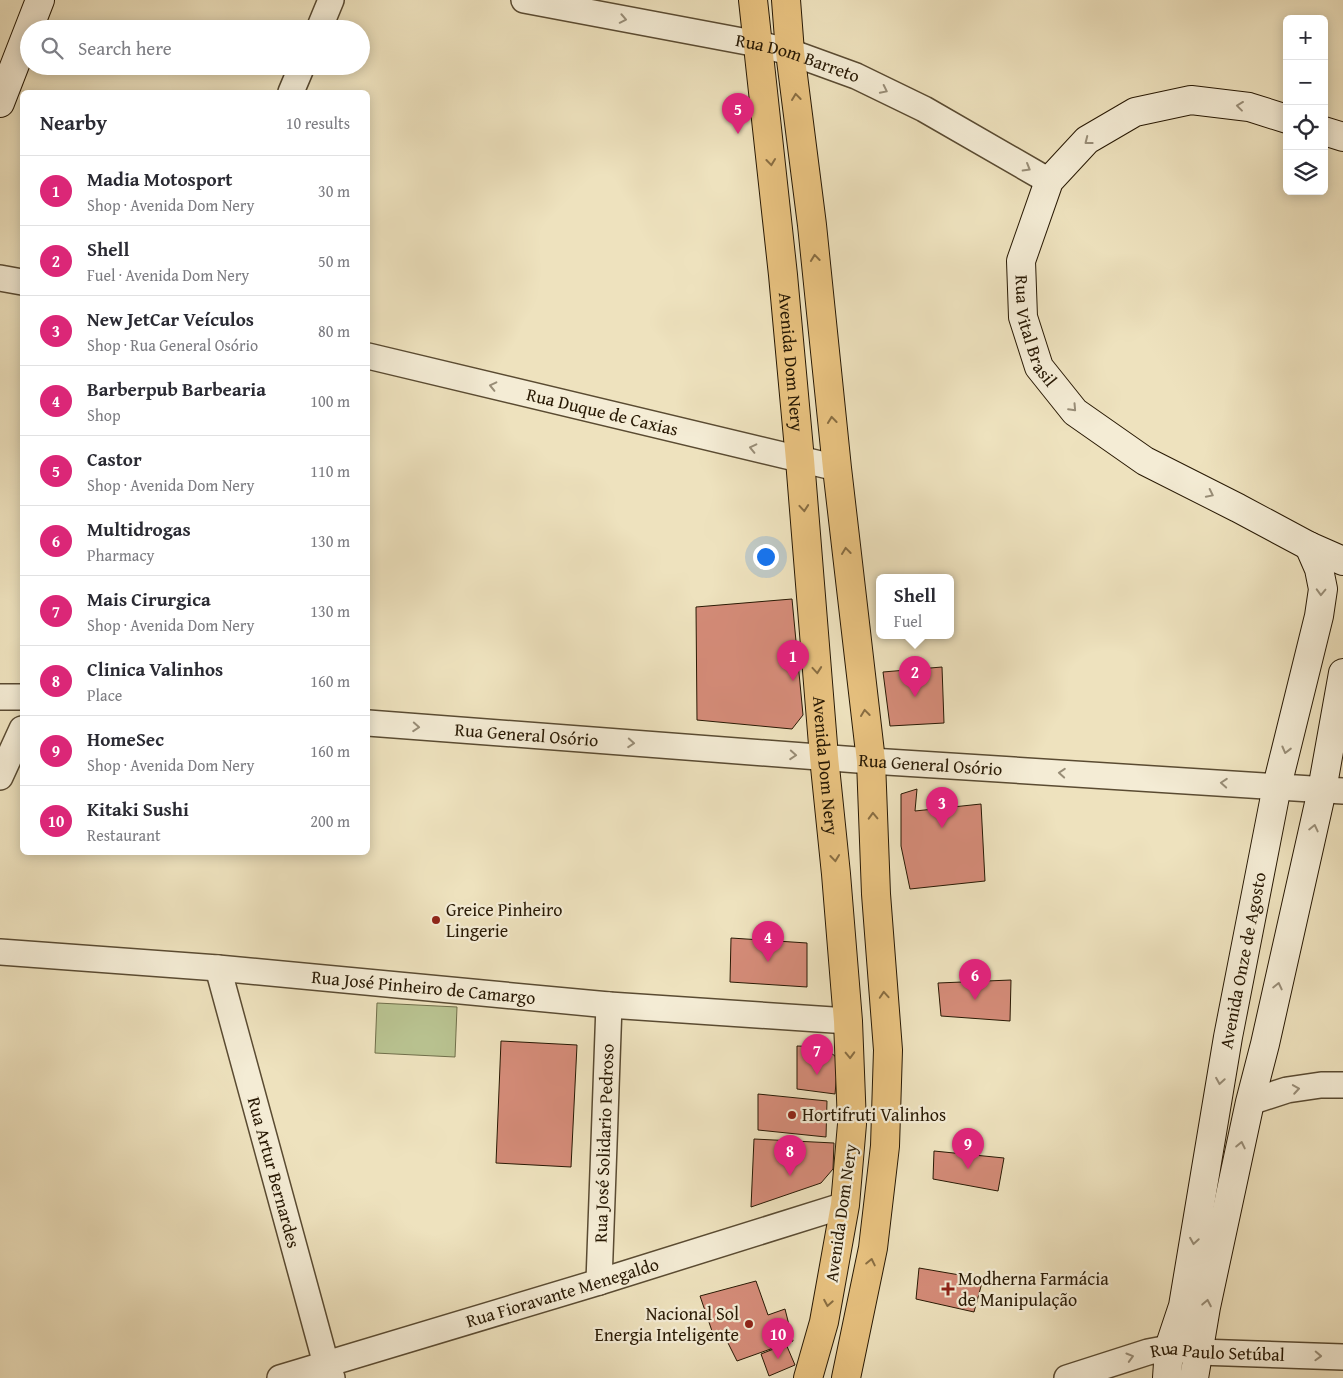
<!DOCTYPE html>
<html lang="en">
<head>
<meta charset="utf-8">
<style>
	:root { --surface:#fff; --page:#f7f7f7; --text:#2b2b33; --muted:#7c7c81; --line:#e1e1e2; --accent:#db2777 }
	body { margin:0; font-family:"Gentium Book Plus",serif; background:var(--page); color:var(--text) }
	.controls { position:absolute; right:15px; top:15px; display:grid; overflow:hidden; border-radius:8px; box-shadow:0 2px 12px #0003 }
	.controls button { width:45px; height:45px; display:grid; place-items:center; padding:0; border:0; border-bottom:1px solid var(--line); background:var(--surface); color:var(--text); font:25px sans-serif }
	.you { position:absolute; left:765px; top:556px; width:18px; height:18px; margin:-12px; border:4px solid #fff; border-radius:50%; background:#1a73e8; box-shadow:0 0 0 8px #1a73e833 }
	.badge { display:grid; place-items:center; width:32px; height:32px; border-radius:50%; background:var(--accent); color:#fff; font-size:16px; font-weight:700 }
	.pin { position:absolute; translate:-50% -41px; filter:drop-shadow(0 1px 2px #0008) }
	.pin::after { content:''; position:absolute; top:26px; width:18px; height:15px; background:inherit; clip-path:polygon(0 0,100% 0,50% 100%) }
	.popup { position:absolute; left:876px; top:574px; width:78px; height:65px; box-sizing:border-box; display:grid; place-content:center; border-radius:8px; background:var(--surface); filter:drop-shadow(0 1px 4px #0005); font-size:16px; white-space:nowrap; color:var(--muted) }
	.popup b { font-size:19px; color:var(--text) }
	.popup::after { content:''; position:absolute; left:50%; top:100%; margin-left:-10px; border:10px solid transparent; border-top-color:var(--surface) }
	.list { margin:0; padding:0; list-style:none }
	h2 { display:flex; justify-content:space-between; align-items:center; height:65px; margin:0; padding:0 20px; font-size:21px }
	h2 small { font-size:16px; font-weight:400; color:var(--muted) }
	.list li { display:grid; grid-template-columns:32px 1fr auto; gap:15px; align-items:center; box-sizing:border-box; height:70px; padding:0 20px; border-top:1px solid var(--line) }
	.list b { display:block; font-size:19px; white-space:nowrap }
	.list p { margin:0; font-size:16px; white-space:nowrap; color:var(--muted) }
	.list em { font-size:16px; font-style:normal; color:var(--muted) }
	.icon { flex:none; width:28px; height:28px; fill:none; stroke:currentColor; stroke-width:2; stroke-linecap:round; stroke-linejoin:round }
	.map { position:relative; flex:none; width:1343px; height:1378px; overflow:hidden }
	.search { position:absolute; background:var(--surface); box-shadow:0 2px 12px #0003; left:20px; top:20px; width:350px; height:55px; display:flex; align-items:center; gap:12px; box-sizing:border-box; padding:0 18px; border-radius:28px; color:var(--muted); font-size:19px }
	.panel { position:absolute; background:var(--surface); box-shadow:0 2px 12px #0003; left:20px; top:90px; width:350px; height:765px; border-radius:8px }
	.map>svg:first-child { display:block }
</style>
</head>
<body>
<div class="map">
<svg width="1343" height="1378" viewBox="0 0 1343 1378">
	<rect width="100%" height="100%" fill="#eee2be"/>
	<filter id="stains"><feTurbulence type="fractalNoise" baseFrequency=".004" numOctaves="4"/><feColorMatrix values="0 0 0 0 .2 0 0 0 0 .09 0 0 0 0 .02 0 0 0 .5 -.17"/></filter>
	<radialGradient id="worn" r=".72"><stop offset=".6" stop-color="#630" stop-opacity="0"/><stop offset="1" stop-color="#630" stop-opacity=".3"/></radialGradient>
	<!-- green -->
	<polygon fill="#b9c391" stroke="#706e4a" points="377,1003 457,1007 455,1057 375,1053"/>
	<!-- building -->
	<g fill="#d58c79" stroke="#281904">
		<polygon points="792,599 803,715 792,729 697,720 696,607"/>
		<polygon points="942,667 944,723 890,726 883,672"/>
		<polygon points="917,789 915,811 981,804 985,881 910,889 901,846 901,794"/>
		<polygon points="731,938 807,943 807,987 730,982"/>
		<polygon points="1011,980 1010,1021 941,1016 938,983"/>
		<polygon points="501,1041 577,1045 571,1167 496,1163"/>
		<polygon points="797,1046 823,1047 835,1056 838,1061 835,1094 797,1089"/>
		<polygon points="758,1094 827,1101 826,1137 758,1130"/>
		<polygon points="754,1139 834,1143 833,1169 821,1183 751,1207"/>
		<polygon points="934,1151 1004,1158 998,1191 933,1179"/>
		<polygon points="919,1268 983,1279 974,1312 916,1299"/>
		<polygon points="756,1281 768,1315 785,1309 793,1341 737,1361 723,1333 713,1334 700,1296"/>
		<polygon points="786,1344 795,1365 769,1376 761,1354"/>
	</g>
	<g fill="none" stroke-linecap="round" stroke-linejoin="round">
		<!-- street casing -->
		<g stroke="#5a4b32" stroke-width="28">
			<g id="street">
				<path id="s1" d="M524 0 758 44 790 52 856 76 924 109 1049 181"/>
				<polyline points="319,29 331,0"/>
				<polyline points="291,92 302,66"/>
				<polyline points="0,278 22,282"/>
				<path id="s2" d="M368 356 837 468"/>
				<polyline points="0,697 22,697"/>
				<path id="s3" d="M368 723 871 761 1343 791"/>
				<polyline points="0,777 22,729"/>
				<path id="s4" d="M0 952 218 968 609 1005 848 1021"/>
				<path id="s5" d="M218 968 326 1364 332 1378"/>
				<polyline points="1250,1102 1287,1090 1321,1085 1343,1085"/>
				<path id="s6" d="M599 1282 609 1005"/>
				<path id="s7" d="M280 1378 599 1282 845 1205"/>
				<path id="s8" d="M1067 1378 1148 1352 1169 1348 1199 1352 1343 1357"/>
			</g>
		</g>
		<!-- secondary casing -->
		<g stroke="#281904" stroke-width="30">
			<g id="secondary">
				<polyline points="0,103 40,0"/>
				<path id="s9" d="M1287 119 1249 107 1191 100 1135 112 1087 140 1049 181 1021 261 1023 317 1039 367 1075 412 1145 461 1238 508 1309 546 1343 561"/>
				<polyline points="1324,131 1343,137"/>
				<path id="s10" d="M1167 1378 1169 1348 1183 1306 1228 1037 1277 786 1319 616 1323 589 1319 569 1309 546"/>
				<polyline points="1194,1378 1206,1307 1250,1102 1265,1044 1322,790 1343,673"/>
			</g>
		</g>
		<!-- primary casing -->
		<g stroke="#281904" stroke-width="30">
			<g id="primary">
				<path id="s11" d="M753 0 783 275 800 460 824 757 836 874 848 1021 852 1124 845 1205 824 1322 808 1378"/>
				<polyline points="786,0 790,52 812,225 837,468 871,761 876,894 888,1050 885,1146 873,1248 846,1378"/>
			</g>
		</g>
		<!-- street -->
		<use href="#street" stroke="#f4ecd5" stroke-width="25"/>
		<!-- secondary -->
		<use href="#secondary" stroke="#f4ecd5" stroke-width="28"/>
		<!-- primary -->
		<use href="#primary" stroke="#e7c17f" stroke-width="28"/>
	</g>
	<!-- one-way arrows -->
	<defs><path id="oneway-chevron" d="M-2-3.5L2.5 0L-2 3.5" fill="none" stroke-width="1.6" stroke-linecap="round" stroke-linejoin="round" transform="scale(1.25)"/></defs>
	<g stroke="#988d77">
		<use href="#oneway-chevron" transform="translate(623 19) rotate(11)"/>
		<use href="#oneway-chevron" transform="translate(884 90) rotate(26)"/>
		<use href="#oneway-chevron" transform="translate(1240 106) rotate(-173)"/>
		<use href="#oneway-chevron" transform="translate(1088 141) rotate(142)"/>
		<use href="#oneway-chevron" transform="translate(1027 168) rotate(30)"/>
		<use href="#oneway-chevron" transform="translate(493 386) rotate(-167)"/>
		<use href="#oneway-chevron" transform="translate(1073 408) rotate(47)"/>
		<use href="#oneway-chevron" transform="translate(753 448) rotate(-167)"/>
		<use href="#oneway-chevron" transform="translate(1210 494) rotate(26)"/>
		<use href="#oneway-chevron" transform="translate(1321 592) rotate(92)"/>
		<use href="#oneway-chevron" transform="translate(416 727) rotate(4)"/>
		<use href="#oneway-chevron" transform="translate(631 743) rotate(4)"/>
		<use href="#oneway-chevron" transform="translate(1286 750) rotate(104)"/>
		<use href="#oneway-chevron" transform="translate(793 755) rotate(4)"/>
		<use href="#oneway-chevron" transform="translate(1062 773) rotate(-176)"/>
		<use href="#oneway-chevron" transform="translate(1224 783) rotate(-176)"/>
		<use href="#oneway-chevron" transform="translate(1314 828) rotate(-77)"/>
		<use href="#oneway-chevron" transform="translate(1278 986) rotate(-77)"/>
		<use href="#oneway-chevron" transform="translate(1220 1081) rotate(99)"/>
		<use href="#oneway-chevron" transform="translate(1296 1089) rotate(-9)"/>
		<use href="#oneway-chevron" transform="translate(1241 1145) rotate(-78)"/>
		<use href="#oneway-chevron" transform="translate(1194 1241) rotate(99)"/>
		<use href="#oneway-chevron" transform="translate(1207 1303) rotate(-79)"/>
		<use href="#oneway-chevron" transform="translate(1318 1356) rotate(2)"/>
		<use href="#oneway-chevron" transform="translate(1130 1357) rotate(-16)"/>
	</g>
	<g stroke="#886d42">
		<use href="#oneway-chevron" transform="translate(796 97) rotate(-97)"/>
		<use href="#oneway-chevron" transform="translate(771 162) rotate(84)"/>
		<use href="#oneway-chevron" transform="translate(815 258) rotate(-96)"/>
		<use href="#oneway-chevron" transform="translate(832 420) rotate(-96)"/>
		<use href="#oneway-chevron" transform="translate(804 508) rotate(85)"/>
		<use href="#oneway-chevron" transform="translate(846 551) rotate(-97)"/>
		<use href="#oneway-chevron" transform="translate(817 670) rotate(85)"/>
		<use href="#oneway-chevron" transform="translate(865 713) rotate(-97)"/>
		<use href="#oneway-chevron" transform="translate(873 816) rotate(-92)"/>
		<use href="#oneway-chevron" transform="translate(835 858) rotate(84)"/>
		<use href="#oneway-chevron" transform="translate(884 995) rotate(-94)"/>
		<use href="#oneway-chevron" transform="translate(850 1055) rotate(88)"/>
		<use href="#oneway-chevron" transform="translate(871 1262) rotate(-78)"/>
		<use href="#oneway-chevron" transform="translate(828 1303) rotate(100)"/>
	</g>
	<!-- markers -->
	<g fill="#8f2418" stroke="#f4ecd5" stroke-width="2">
		<circle cx="436" cy="920" r="5"/>
		<circle cx="792" cy="1115" r="5"/>
		<path d="M945.5 1281.5h5v5h5v5h-5v5h-5v-5h-5v-5h5z"/>
		<circle cx="749" cy="1324" r="5"/>
	</g>
	<g text-anchor="middle" stroke-width="4.5" stroke-linejoin="round" paint-order="stroke">
		<!-- street labels -->
		<g font-size="18" fill="#281904" stroke="#f4ecd5">
			<text dy="6" stroke="none"><textPath href="#s1" startOffset="280">Rua Dom Barreto</textPath></text>
			<text dy="6" stroke="none"><textPath href="#s9" startOffset="424">Rua Vital Brasil</textPath></text>
			<text dy="6" stroke="none"><textPath href="#s11" startOffset="364">Avenida Dom Nery</textPath></text>
			<text dy="6" stroke="none"><textPath href="#s2" startOffset="241">Rua Duque de Caxias</textPath></text>
			<text dy="6" stroke="none"><textPath href="#s3" startOffset="159">Rua General Osório</textPath></text>
			<text dy="6" stroke="none"><textPath href="#s11" startOffset="769">Avenida Dom Nery</textPath></text>
			<text dy="6" stroke="none"><textPath href="#s3" startOffset="564">Rua General Osório</textPath></text>
			<text dy="6" stroke="none"><textPath href="#s10" startOffset="425">Avenida Onze de Agosto</textPath></text>
			<text dy="6" stroke="none"><textPath href="#s4" startOffset="425">Rua José Pinheiro de Camargo</textPath></text>
			<text dy="6" stroke="none"><textPath href="#s6" startOffset="139">Rua José Solidario Pedroso</textPath></text>
			<text dy="6" stroke="none"><textPath href="#s5" startOffset="212">Rua Artur Bernardes</textPath></text>
			<text transform="translate(841 1213) rotate(-82)" y="6">Avenida Dom Nery</text>
			<text dy="6" stroke="none"><textPath href="#s7" startOffset="295">Rua Fioravante Menegaldo</textPath></text>
			<text dy="6" stroke="none"><textPath href="#s8" startOffset="155">Rua Paulo Setúbal</textPath></text>
		</g>
		<!-- poi labels -->
		<g font-size="18" fill="#281904" stroke="#f4ecd5" text-anchor="start">
			<text x="446" y="916">Greice Pinheiro<tspan x="446" dy="21">Lingerie</tspan></text>
			<text x="802" y="1121">Hortifruti Valinhos</text>
			<text x="958" y="1285">Modherna Farmácia<tspan x="958" dy="21">de Manipulação</tspan></text>
			<text x="739" y="1320" text-anchor="end">Nacional Sol<tspan x="739" dy="21">Energia Inteligente</tspan></text>
		</g>
	</g>
	<rect width="100%" height="100%" filter="url(#stains)"/>
	<rect width="100%" height="100%" fill="url(#worn)"/>
</svg>
<div class="controls">
<button>+</button>
<button>−</button>
<button><svg class="icon" aria-label="locate" viewBox="0 0 24 24"><circle cx="12" cy="12" r="6"/><path d="M12 2v4M12 18v4M2 12h4M18 12h4"/></svg></button>
<button><svg class="icon" aria-label="layers" viewBox="0 0 24 24"><path d="M12 4l9 5-9 5-9-5zM3 14l9 5 9-5"/></svg></button>
</div>
<div class="you"></div>
<div class="pin badge" style="left:793px;top:681px">1</div>
<div class="pin badge" style="left:915px;top:697px">2</div>
<div class="popup"><b>Shell</b>Fuel</div>
<div class="pin badge" style="left:942px;top:828px">3</div>
<div class="pin badge" style="left:768px;top:962px">4</div>
<div class="pin badge" style="left:738px;top:134px">5</div>
<div class="pin badge" style="left:975px;top:1000px">6</div>
<div class="pin badge" style="left:817px;top:1075px">7</div>
<div class="pin badge" style="left:790px;top:1176px">8</div>
<div class="pin badge" style="left:968px;top:1169px">9</div>
<div class="pin badge" style="left:778px;top:1359px">10</div>
<div class="search"><svg class="icon" aria-label="search" viewBox="0 0 24 24"><circle cx="10" cy="10" r="6"/><path d="M15 15l6 6"/></svg>Search here</div>
<section class="panel">
<h2>Nearby<small>10 results</small></h2>
<ul class="list">
<li><span class="badge">1</span><div><b>Madia Motosport</b><p>Shop · Avenida Dom Nery</p></div><em>30 m</em></li>
<li><span class="badge">2</span><div><b>Shell</b><p>Fuel · Avenida Dom Nery</p></div><em>50 m</em></li>
<li><span class="badge">3</span><div><b>New JetCar Veículos</b><p>Shop · Rua General Osório</p></div><em>80 m</em></li>
<li><span class="badge">4</span><div><b>Barberpub Barbearia</b><p>Shop</p></div><em>100 m</em></li>
<li><span class="badge">5</span><div><b>Castor</b><p>Shop · Avenida Dom Nery</p></div><em>110 m</em></li>
<li><span class="badge">6</span><div><b>Multidrogas</b><p>Pharmacy</p></div><em>130 m</em></li>
<li><span class="badge">7</span><div><b>Mais Cirurgica</b><p>Shop · Avenida Dom Nery</p></div><em>130 m</em></li>
<li><span class="badge">8</span><div><b>Clinica Valinhos</b><p>Place</p></div><em>160 m</em></li>
<li><span class="badge">9</span><div><b>HomeSec</b><p>Shop · Avenida Dom Nery</p></div><em>160 m</em></li>
<li><span class="badge">10</span><div><b>Kitaki Sushi</b><p>Restaurant</p></div><em>200 m</em></li>
</ul>
</section>
</div>
</body>
</html>
